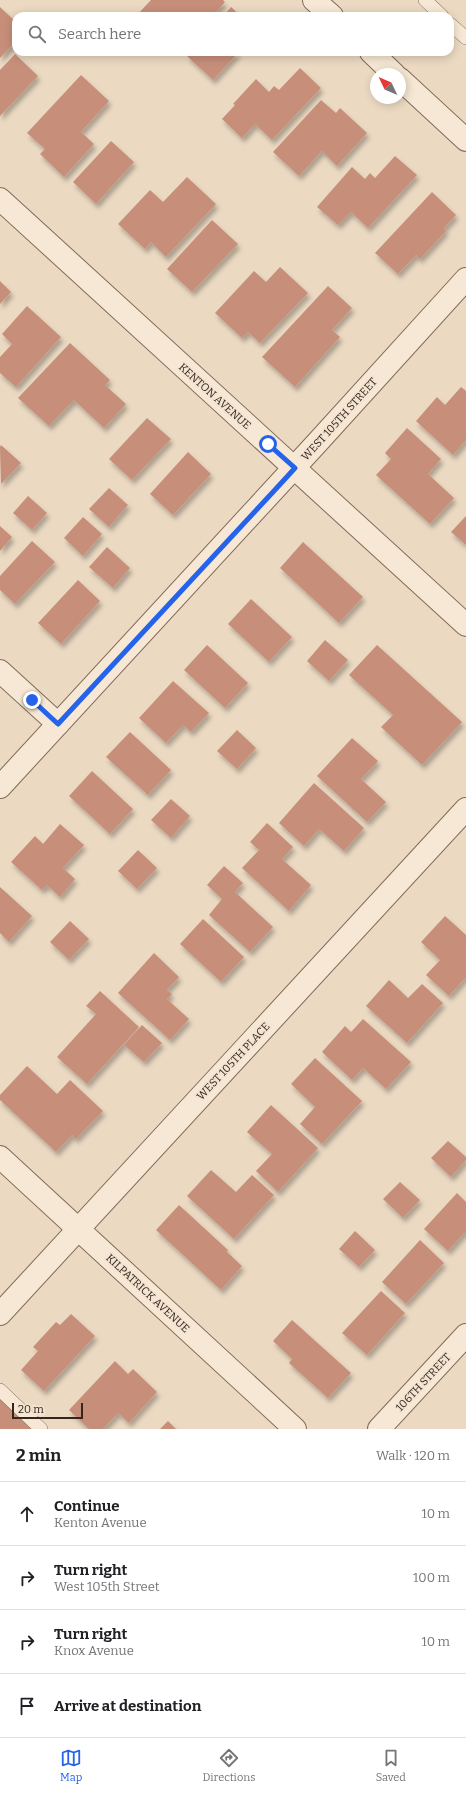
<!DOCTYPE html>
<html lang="en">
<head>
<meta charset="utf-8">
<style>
	:root { --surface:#fff; --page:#f2f2f2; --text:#202124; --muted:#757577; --line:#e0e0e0; --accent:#2563eb }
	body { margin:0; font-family:Bitter,serif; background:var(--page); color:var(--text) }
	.compass { position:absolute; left:370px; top:68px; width:36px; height:36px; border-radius:50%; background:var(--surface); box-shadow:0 2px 10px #0003; rotate:314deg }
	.scale { position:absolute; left:12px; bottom:10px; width:71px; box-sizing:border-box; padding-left:4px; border:2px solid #34251e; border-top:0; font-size:11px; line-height:14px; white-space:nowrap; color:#34251e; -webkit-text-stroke:3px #f3e4d1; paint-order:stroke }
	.stop { position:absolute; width:12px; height:12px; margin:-9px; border:3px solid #2563eb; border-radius:50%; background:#fff }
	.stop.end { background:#2563eb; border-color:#fff; box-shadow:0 1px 4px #0008 }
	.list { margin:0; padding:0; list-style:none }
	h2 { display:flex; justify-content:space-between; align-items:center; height:52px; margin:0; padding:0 16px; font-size:17px }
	h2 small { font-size:13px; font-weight:400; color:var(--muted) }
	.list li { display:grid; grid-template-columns:26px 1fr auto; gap:12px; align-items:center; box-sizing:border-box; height:64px; padding:0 16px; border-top:1px solid var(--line) }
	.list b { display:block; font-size:15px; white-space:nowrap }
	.list p { margin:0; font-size:13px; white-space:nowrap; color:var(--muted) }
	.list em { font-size:13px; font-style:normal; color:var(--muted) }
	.icon { flex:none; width:22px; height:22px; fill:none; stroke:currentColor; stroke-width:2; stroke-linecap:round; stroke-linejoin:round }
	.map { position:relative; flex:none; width:466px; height:1429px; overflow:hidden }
	.search { position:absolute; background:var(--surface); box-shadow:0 2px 10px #0003; left:12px; right:12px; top:12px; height:44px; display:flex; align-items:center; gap:10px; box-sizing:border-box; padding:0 14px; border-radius:12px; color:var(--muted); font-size:15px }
	.sheet { height:308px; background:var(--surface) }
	nav { display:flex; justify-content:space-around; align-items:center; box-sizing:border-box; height:56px; border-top:1px solid var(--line); background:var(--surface); font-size:11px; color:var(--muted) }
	nav a { display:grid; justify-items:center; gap:2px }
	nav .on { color:var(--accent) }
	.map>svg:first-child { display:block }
</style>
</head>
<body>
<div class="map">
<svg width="466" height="1429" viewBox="0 0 466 1429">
	<defs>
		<filter id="shadow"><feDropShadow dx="2.5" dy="4.5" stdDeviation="2" flood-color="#0004"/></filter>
	</defs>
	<rect width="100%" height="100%" fill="#ebd9c2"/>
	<!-- building -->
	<g fill="#c78f7a" filter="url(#shadow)">
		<polygon points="151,0 223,0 225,2 213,16 136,16"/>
		<polygon points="0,7 16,22 16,41 0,58"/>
		<polygon points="231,7 241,16 223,16"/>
		<polygon points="191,52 239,52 213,80 187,56"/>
		<polygon points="15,54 38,76 0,116 0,70"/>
		<polygon points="300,68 321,88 272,140 255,124 242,138 222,119 235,105 233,104 256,79 269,92 274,86 279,90"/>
		<polygon points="81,75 109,101 81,132 94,144 64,177 40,154 45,149 27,133"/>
		<polygon points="321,100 336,113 340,108 367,133 337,166 322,151 299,176 273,152"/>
		<polygon points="111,141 134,162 96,204 73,182"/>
		<polygon points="395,156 417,175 368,228 351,212 338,225 317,207 352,167 365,179 370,173 375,178"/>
		<polygon points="187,177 216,204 166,257 151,242 145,249 118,224 150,190 163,202"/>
		<polygon points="432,192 456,215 444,228 446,231 420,259 416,255 398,274 375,253"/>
		<polygon points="212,220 238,244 192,292 167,269"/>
		<polygon points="280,267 308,293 260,343 248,332 242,338 215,313 254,271 266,282"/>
		<polygon points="0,281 11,292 0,304"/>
		<polygon points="328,286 352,308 332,330 340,337 295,387 262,357"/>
		<polygon points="27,306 61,337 16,387 0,373 0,357 12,344 2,334"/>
		<polygon points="70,343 110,380 105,385 126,404 104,428 74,400 49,426 18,398"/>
		<polygon points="461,387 466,391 466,440 453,455 416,421 437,397 445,405"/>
		<polygon points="147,418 171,439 132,480 109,459"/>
		<polygon points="407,428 441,459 428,474 454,498 430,524 376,475 391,459 385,453"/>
		<polygon points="1,445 21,463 1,484 0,447"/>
		<polygon points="188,452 211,474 173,515 150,494"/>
		<polygon points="109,488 128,505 109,527 89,509"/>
		<polygon points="28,496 47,513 32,530 13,513"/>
		<polygon points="466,516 466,545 451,532"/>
		<polygon points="83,517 102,534 83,556 64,538"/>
		<polygon points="0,526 12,537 0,551"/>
		<polygon points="32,541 55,562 15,604 0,590 0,576"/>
		<polygon points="303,542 363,597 339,623 280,568"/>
		<polygon points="107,547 130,568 113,588 89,567"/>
		<polygon points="78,580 100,601 61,644 38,623"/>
		<polygon points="251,599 292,637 269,662 228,624"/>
		<polygon points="325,640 348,660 329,681 307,661"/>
		<polygon points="207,645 248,683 225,708 184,670"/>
		<polygon points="377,645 462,722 422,765 381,727 393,715 349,675"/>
		<polygon points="173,681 209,713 191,732 183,725 166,743 139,718"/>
		<polygon points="237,730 256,748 237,769 217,751"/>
		<polygon points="130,732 171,770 148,795 106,757"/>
		<polygon points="352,738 378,761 361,779 386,802 367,822 317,776"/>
		<polygon points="92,771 133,809 110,834 69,796"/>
		<polygon points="314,783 364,828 344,851 319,829 304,846 279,823"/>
		<polygon points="171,799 190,816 171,838 151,820"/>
		<polygon points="267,823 293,847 282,859 311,885 289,911 242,868 259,850 250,842"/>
		<polygon points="60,824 84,845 63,868 75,879 60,897 47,885 42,890 11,862 35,836 43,844"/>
		<polygon points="138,850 157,868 137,889 118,871"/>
		<polygon points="224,866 243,883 235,892 273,927 250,952 209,915 222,899 207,885"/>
		<polygon points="0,887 32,916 9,942 0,933"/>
		<polygon points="445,916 466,935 466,977 449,996 426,975 440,960 421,942"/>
		<polygon points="203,919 244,957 221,982 180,944"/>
		<polygon points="70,921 89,939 69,960 50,942"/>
		<polygon points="154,953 179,977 167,990 172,994 167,999 189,1019 170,1040 118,993"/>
		<polygon points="389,980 408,998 422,984 443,1003 407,1043 366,1006"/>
		<polygon points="100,991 139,1027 87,1084 57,1057 96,1014 86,1006"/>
		<polygon points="363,1019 411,1062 386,1089 363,1068 352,1080 322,1052 345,1026 351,1032"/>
		<polygon points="142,1025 162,1043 144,1062 124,1045"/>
		<polygon points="315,1058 362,1101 322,1144 300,1124 315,1107 291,1084"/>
		<polygon points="27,1066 57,1094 70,1080 103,1111 76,1139 72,1135 56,1152 0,1100 0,1095"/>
		<polygon points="271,1105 318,1148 278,1192 256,1171 272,1154 247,1132"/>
		<polygon points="448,1141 466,1157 466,1160 451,1177 431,1158"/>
		<polygon points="211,1170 236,1192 252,1175 274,1195 234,1239 187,1196"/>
		<polygon points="400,1182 420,1200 403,1218 383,1199"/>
		<polygon points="457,1193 466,1202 466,1234 464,1233 448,1251 424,1229"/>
		<polygon points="179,1205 228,1250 227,1252 242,1266 221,1290 156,1230"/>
		<polygon points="355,1231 375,1250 359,1267 339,1249"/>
		<polygon points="420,1240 444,1263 406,1304 382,1282"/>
		<polygon points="381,1291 405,1313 367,1355 342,1333"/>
		<polygon points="71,1314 95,1336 44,1391 21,1370 38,1351 33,1347 56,1322 60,1325"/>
		<polygon points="292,1320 351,1373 328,1398 289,1363 292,1359 273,1341"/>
		<polygon points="115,1361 128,1374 133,1369 157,1392 129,1423 118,1413 103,1429 89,1429 69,1410"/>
		<polygon points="0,1398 34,1429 0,1429"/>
		<polygon points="168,1421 176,1429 160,1429"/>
	</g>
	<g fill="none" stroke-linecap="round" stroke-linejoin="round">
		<!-- lane casing -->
		<g stroke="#836a5a" stroke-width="14">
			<g id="lane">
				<polyline points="425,0 442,16"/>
				<polyline points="450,24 466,38"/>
				<polyline points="0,1390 41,1429"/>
			</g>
		</g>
		<!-- street casing -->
		<g stroke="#836a5a" stroke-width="24">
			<g id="street">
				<polyline points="314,0 332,16"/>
				<polyline points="371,52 394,74"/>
				<polyline points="400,79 466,140"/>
				<polyline points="0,199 466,625"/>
				<polyline points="0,671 58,724"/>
				<polyline points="0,787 316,444 466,279"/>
				<polyline points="0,1157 295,1429"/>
				<polyline points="0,1314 466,809"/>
				<polyline points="379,1429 466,1335"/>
			</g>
		</g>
		<!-- lane -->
		<use href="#lane" stroke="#f6e8d4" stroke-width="13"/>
		<!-- street -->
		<use href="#street" stroke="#f6e8d4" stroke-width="22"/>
	</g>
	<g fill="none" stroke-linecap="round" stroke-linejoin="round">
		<!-- route -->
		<polyline stroke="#2563eb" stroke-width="5" points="32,700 58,724 273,492 295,468 268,444"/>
	</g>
	<g text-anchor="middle" stroke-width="3.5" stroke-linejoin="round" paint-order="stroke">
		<!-- street labels -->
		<g font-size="11" fill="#34251e" stroke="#f3e4d1">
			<text transform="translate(215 396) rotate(42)" y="4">KENTON AVENUE</text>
			<text transform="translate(339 419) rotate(-48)" y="4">WEST 105TH STREET</text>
			<text transform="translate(233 1061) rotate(-47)" y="4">WEST 105TH PLACE</text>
			<text transform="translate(148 1293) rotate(43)" y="4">KILPATRICK AVENUE</text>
			<text transform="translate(423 1382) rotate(-47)" y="4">106TH STREET</text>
		</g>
	</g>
</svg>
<svg class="compass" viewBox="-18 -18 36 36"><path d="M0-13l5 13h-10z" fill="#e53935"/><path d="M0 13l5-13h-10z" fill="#757577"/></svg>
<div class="scale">20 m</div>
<div class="stop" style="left:268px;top:444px"></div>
<div class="stop end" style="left:32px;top:700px"></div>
<div class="search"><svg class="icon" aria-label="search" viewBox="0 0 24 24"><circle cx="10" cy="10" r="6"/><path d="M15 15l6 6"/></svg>Search here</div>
</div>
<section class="sheet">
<h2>2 min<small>Walk · 120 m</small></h2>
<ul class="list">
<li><svg class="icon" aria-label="ahead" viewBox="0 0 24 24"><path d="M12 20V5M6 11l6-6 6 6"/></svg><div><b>Continue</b><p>Kenton Avenue</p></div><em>10 m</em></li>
<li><svg class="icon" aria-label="right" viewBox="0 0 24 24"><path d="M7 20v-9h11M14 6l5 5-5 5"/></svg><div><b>Turn right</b><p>West 105th Street</p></div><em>100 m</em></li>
<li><svg class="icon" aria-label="right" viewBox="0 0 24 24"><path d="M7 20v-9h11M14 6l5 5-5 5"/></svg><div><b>Turn right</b><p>Knox Avenue</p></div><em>10 m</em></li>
<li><svg class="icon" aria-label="arrive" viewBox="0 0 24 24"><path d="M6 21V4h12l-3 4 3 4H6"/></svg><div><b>Arrive at destination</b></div></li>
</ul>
</section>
<nav>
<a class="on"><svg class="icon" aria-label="map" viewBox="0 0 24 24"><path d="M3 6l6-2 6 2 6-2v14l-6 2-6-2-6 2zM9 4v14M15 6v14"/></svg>Map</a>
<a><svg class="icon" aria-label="directions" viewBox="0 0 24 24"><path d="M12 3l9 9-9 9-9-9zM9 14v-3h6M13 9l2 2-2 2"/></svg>Directions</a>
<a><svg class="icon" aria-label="saved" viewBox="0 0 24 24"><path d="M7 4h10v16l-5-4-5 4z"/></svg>Saved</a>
</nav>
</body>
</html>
